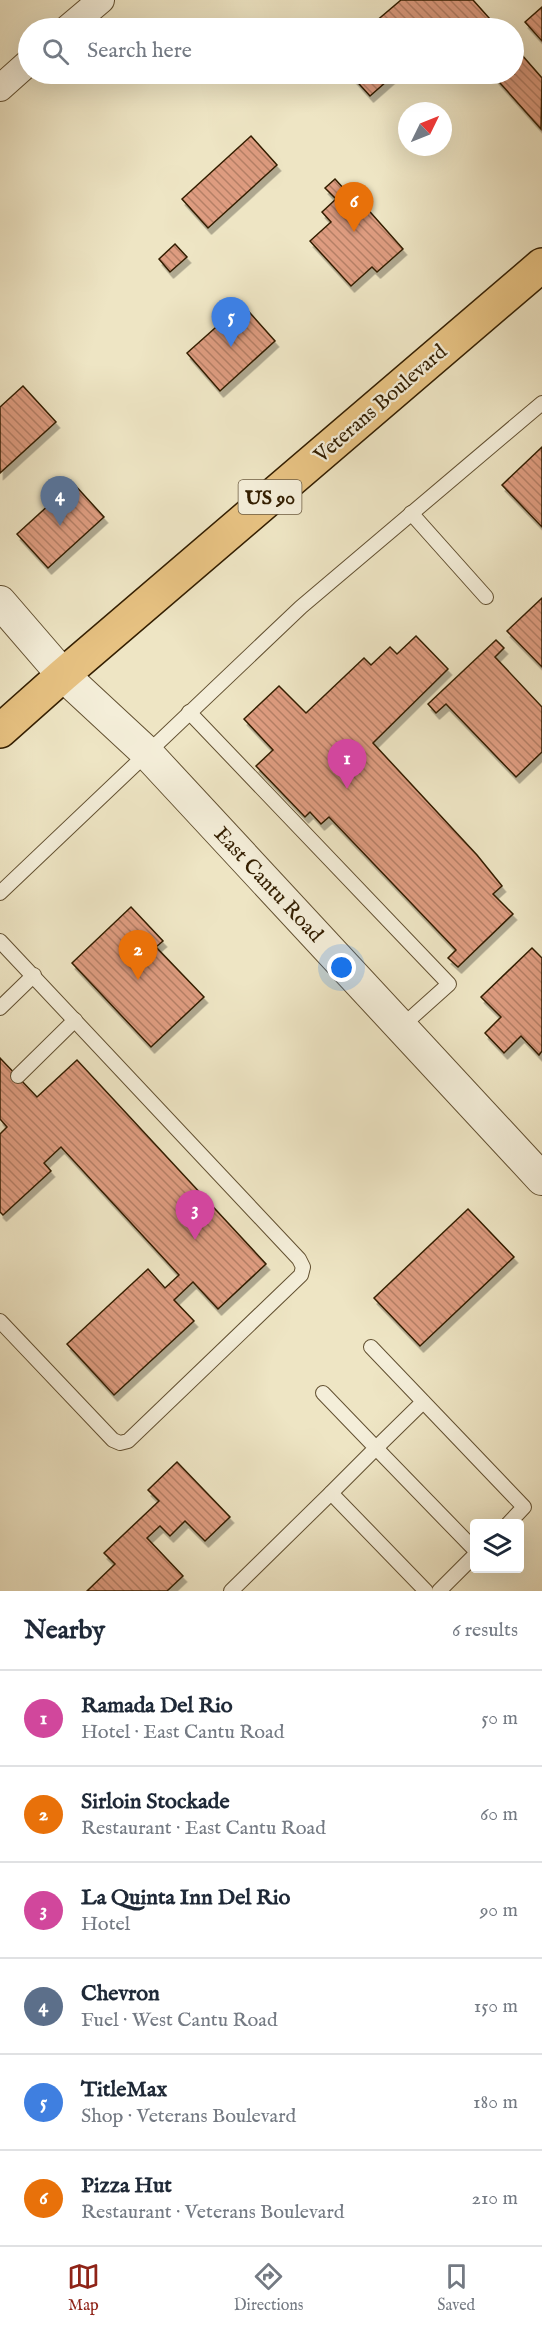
<!DOCTYPE html>
<html lang="en">
<head>
<meta charset="utf-8">
<style>
	:root { --surface:#fff; --page:#f2f2f3; --text:#1f2937; --muted:#747a83; --line:#e0e1e3; --accent:#8f2418 }
	body { margin:0; font-family:"IM FELL English",serif; background:var(--page); color:var(--text) }
	.controls { position:absolute; right:18px; bottom:18px; display:grid; overflow:hidden; border-radius:6px; box-shadow:0 6px 24px #0002 }
	.controls button { width:54px; height:54px; display:grid; place-items:center; padding:0; border:0; border-bottom:2px solid var(--line); background:var(--surface); color:var(--text); font:30px sans-serif }
	.compass { position:absolute; left:398px; top:102px; width:54px; height:54px; border-radius:50%; background:var(--surface); box-shadow:0 6px 24px #0002; rotate:47deg }
	.you { position:absolute; left:342px; top:968px; width:21px; height:21px; margin:-15px; border:4px solid #fff; border-radius:50%; background:#1a73e8; box-shadow:0 0 0 9px #1a73e833 }
	.badge { display:grid; place-items:center; width:39px; height:39px; border-radius:50%; background:var(--accent); color:#fff; font-size:20px; font-weight:700 }
	.pin { position:absolute; translate:-50% -50px; filter:drop-shadow(0 2px 3px #0008) }
	.pin::after { content:''; position:absolute; top:32px; width:21px; height:18px; background:inherit; clip-path:polygon(0 0,100% 0,50% 100%) }
	.list { margin:0; padding:0; list-style:none }
	h2 { display:flex; justify-content:space-between; align-items:center; height:78px; margin:0; padding:0 24px; font-size:26px }
	h2 small { font-size:20px; font-weight:400; color:var(--muted) }
	.list li { display:grid; grid-template-columns:39px 1fr auto; gap:18px; align-items:center; box-sizing:border-box; height:96px; padding:0 24px; border-top:2px solid var(--line) }
	.list b { display:block; font-size:22px; white-space:nowrap }
	.list p { margin:0; font-size:20px; white-space:nowrap; color:var(--muted) }
	.list em { font-size:20px; font-style:normal; color:var(--muted) }
	.icon { flex:none; width:33px; height:33px; fill:none; stroke:currentColor; stroke-width:2; stroke-linecap:round; stroke-linejoin:round }
	.map { position:relative; flex:none; width:542px; height:1591px; overflow:hidden }
	.search { position:absolute; background:var(--surface); box-shadow:0 6px 24px #0002; left:18px; right:18px; top:18px; height:66px; display:flex; align-items:center; gap:15px; box-sizing:border-box; padding:0 21px; border-radius:33px; color:var(--muted); font-size:22px }
	.sheet { height:654px; background:var(--surface) }
	nav { display:flex; justify-content:space-around; align-items:center; box-sizing:border-box; height:84px; border-top:2px solid var(--line); background:var(--surface); font-size:16px; color:var(--muted) }
	nav a { display:grid; justify-items:center; gap:3px }
	nav .on { color:var(--accent) }
	.map>svg:first-child { display:block }
</style>
</head>
<body>
<div class="map">
<svg width="542" height="1591" viewBox="0 0 542 1591">
	<defs>
		<pattern id="building-back-hatch" width="6" height="6" patternUnits="userSpaceOnUse" patternTransform="scale(1.5)"><rect width="6" height="6" fill="#de9c80"/><path d="M-1 5l2 2M0 0l6 6M5-1l2 2" fill="none" stroke="#b57f66"/></pattern>
		<filter id="shadow"><feDropShadow dx="3.5" dy="6" stdDeviation="0" flood-color="#0004"/></filter>
	</defs>
	<rect width="100%" height="100%" fill="#eee5c4"/>
	<filter id="stains"><feTurbulence type="fractalNoise" baseFrequency=".00333" numOctaves="4"/><feColorMatrix values="0 0 0 0 .2 0 0 0 0 .09 0 0 0 0 .02 0 0 0 .5 -.17"/></filter>
	<radialGradient id="worn" r=".72"><stop offset=".6" stop-color="#630" stop-opacity="0"/><stop offset="1" stop-color="#630" stop-opacity=".3"/></radialGradient>
	<!-- building -->
	<g fill="url(#building-back-hatch)" stroke="#331e00" stroke-width="1.5" filter="url(#shadow)">
		<polygon points="401,0 473,0 498,28 452,28 449,25 445,28 368,28"/>
		<polygon points="542,7 542,41 525,22"/>
		<polygon points="514,46 542,78 541,129 492,74 514,74"/>
		<polygon points="350,74 395,74 370,96"/>
		<polygon points="251,136 277,165 208,228 182,199"/>
		<polygon points="335,179 345,190 348,187 403,249 377,272 372,267 351,286 310,241 331,222 322,212 336,199 325,188"/>
		<polygon points="175,244 187,257 170,272 159,259"/>
		<polygon points="242,304 275,341 220,391 187,353"/>
		<polygon points="23,386 56,422 0,473 0,407"/>
		<polygon points="542,447 542,527 502,485"/>
		<polygon points="73,483 104,517 48,568 17,534"/>
		<polygon points="542,598 542,667 507,631"/>
		<polygon points="416,636 448,669 373,743 477,855 502,886 493,894 513,914 458,967 448,958 456,950 329,817 321,824 310,812 305,817 256,766 273,750 244,719 279,686 306,713 364,658 371,665 390,647 397,654"/>
		<polygon points="496,640 504,648 495,657 542,707 542,752 516,777 446,704 436,713 428,704"/>
		<polygon points="131,907 163,941 156,947 204,997 151,1047 72,963"/>
		<polygon points="532,948 542,958 542,1051 539,1055 521,1036 504,1053 485,1033 501,1017 481,997"/>
		<polygon points="0,1058 37,1097 77,1060 266,1264 218,1309 193,1282 174,1300 194,1321 114,1395 67,1344 148,1269 165,1288 179,1275 61,1147 44,1163 51,1171 3,1215 0,1212 0,1134 7,1127 0,1119"/>
		<polygon points="468,1209 514,1257 420,1346 374,1298"/>
		<polygon points="177,1462 230,1517 205,1541 185,1521 170,1536 160,1526 147,1538 183,1576 167,1591 87,1591 115,1564 104,1553 159,1501 148,1490"/>
	</g>
	<g fill="none" stroke-linecap="round" stroke-linejoin="round">
		<!-- service casing -->
		<g stroke="#625031" stroke-width="16">
			<g id="service">
				<polyline points="411,513 486,597"/>
				<polyline points="189,712 449,984 401,1027"/>
				<polyline points="0,893 301,607 542,403"/>
				<polyline points="0,941 299,1259 303,1267 301,1275 128,1441 120,1443 113,1440 0,1321"/>
				<polyline points="0,1008 34,975"/>
				<polyline points="18,1076 75,1020"/>
				<polyline points="371,1347 524,1507 508,1524"/>
				<polyline points="323,1393 376,1448 331,1493"/>
				<polyline points="423,1402 376,1448 474,1549"/>
				<polyline points="231,1591 331,1493 426,1591"/>
				<polyline points="439,1591 474,1556"/>
			</g>
		</g>
		<!-- minor casing -->
		<g stroke="#625031" stroke-width="28">
			<g id="minor">
				<polyline points="68,28 101,0"/>
				<polyline points="0,88 28,63"/>
			</g>
		</g>
		<!-- tertiary casing -->
		<g stroke="#625031" stroke-width="34">
			<polyline id="tertiary" points="0,602 63,675 146,752 542,1179"/>
		</g>
		<!-- primary casing -->
		<g stroke="#331e00" stroke-width="36">
			<polyline id="primary" points="0,731 63,675 542,265"/>
		</g>
		<!-- service -->
		<use href="#service" stroke="#f4eed9" stroke-width="14"/>
		<!-- minor -->
		<use href="#minor" stroke="#f4eed9" stroke-width="26"/>
		<!-- tertiary -->
		<use href="#tertiary" stroke="#f4eed9" stroke-width="32"/>
		<!-- primary -->
		<use href="#primary" stroke="#e7c282" stroke-width="33"/>
	</g>
	<g text-anchor="middle" stroke-width="4.5" stroke-linejoin="round" paint-order="stroke">
		<!-- shield labels -->
		<rect fill="#f4eed9" stroke="#6d5c41" stroke-width="1.5" x="238.5" y="480" width="63" height="34" rx="4.5"/>
		<g font-size="20" font-weight="bold" fill="#331e00">
			<text x="270" y="504">US 90</text>
		</g>
		<!-- street labels -->
		<g font-size="21" fill="#331e00" stroke="#f4eed9">
			<text transform="translate(380 403) rotate(-41)" y="7">Veterans Boulevard</text>
			<text transform="translate(269 884) rotate(47)" y="7">East Cantu Road</text>
		</g>
	</g>
	<rect width="100%" height="100%" filter="url(#stains)"/>
	<rect width="100%" height="100%" fill="url(#worn)"/>
</svg>
<div class="controls">
<button><svg class="icon" aria-label="layers" viewBox="0 0 24 24"><path d="M12 4l9 5-9 5-9-5zM3 14l9 5 9-5"/></svg></button>
</div>
<svg class="compass" viewBox="-18 -18 36 36"><path d="M0-13l5 13h-10z" fill="#e53935"/><path d="M0 13l5-13h-10z" fill="#747a83"/></svg>
<div class="you"></div>
<div class="pin badge" style="left:347px;top:789px;background:#d1479c">1</div>
<div class="pin badge" style="left:138px;top:980px;background:#e8710a">2</div>
<div class="pin badge" style="left:195px;top:1240px;background:#d1479c">3</div>
<div class="pin badge" style="left:60px;top:526px;background:#5c6f8a">4</div>
<div class="pin badge" style="left:231px;top:347px;background:#3f7fe0">5</div>
<div class="pin badge" style="left:354px;top:232px;background:#e8710a">6</div>
<div class="search"><svg class="icon" aria-label="search" viewBox="0 0 24 24"><circle cx="10" cy="10" r="6"/><path d="M15 15l6 6"/></svg>Search here</div>
</div>
<section class="sheet">
<h2>Nearby<small>6 results</small></h2>
<ul class="list">
<li><span class="badge" style="background:#d1479c">1</span><div><b>Ramada Del Rio</b><p>Hotel · East Cantu Road</p></div><em>50 m</em></li>
<li><span class="badge" style="background:#e8710a">2</span><div><b>Sirloin Stockade</b><p>Restaurant · East Cantu Road</p></div><em>60 m</em></li>
<li><span class="badge" style="background:#d1479c">3</span><div><b>La Quinta Inn Del Rio</b><p>Hotel</p></div><em>90 m</em></li>
<li><span class="badge" style="background:#5c6f8a">4</span><div><b>Chevron</b><p>Fuel · West Cantu Road</p></div><em>150 m</em></li>
<li><span class="badge" style="background:#3f7fe0">5</span><div><b>TitleMax</b><p>Shop · Veterans Boulevard</p></div><em>180 m</em></li>
<li><span class="badge" style="background:#e8710a">6</span><div><b>Pizza Hut</b><p>Restaurant · Veterans Boulevard</p></div><em>210 m</em></li>
</ul>
</section>
<nav>
<a class="on"><svg class="icon" aria-label="map" viewBox="0 0 24 24"><path d="M3 6l6-2 6 2 6-2v14l-6 2-6-2-6 2zM9 4v14M15 6v14"/></svg>Map</a>
<a><svg class="icon" aria-label="directions" viewBox="0 0 24 24"><path d="M12 3l9 9-9 9-9-9zM9 14v-3h6M13 9l2 2-2 2"/></svg>Directions</a>
<a><svg class="icon" aria-label="saved" viewBox="0 0 24 24"><path d="M7 4h10v16l-5-4-5 4z"/></svg>Saved</a>
</nav>
</body>
</html>
